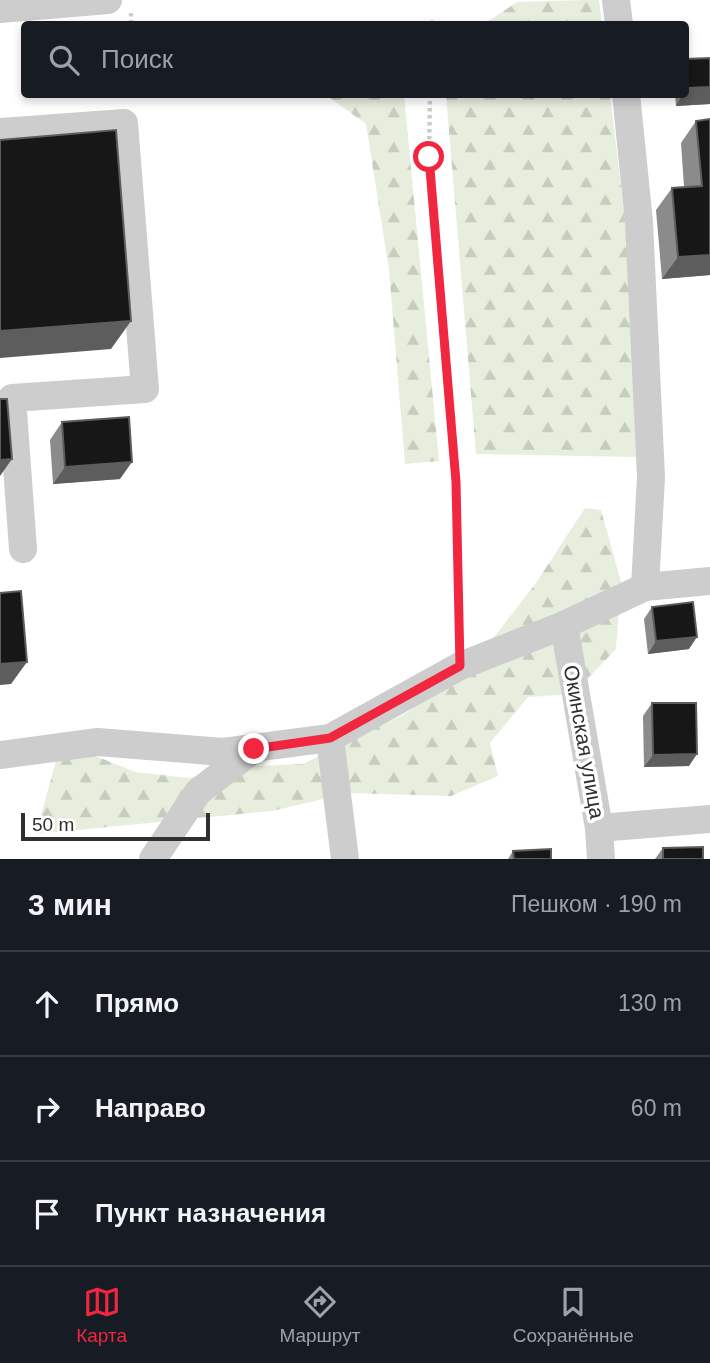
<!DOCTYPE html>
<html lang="ru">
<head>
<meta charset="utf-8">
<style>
	:root { --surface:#171b24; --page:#242831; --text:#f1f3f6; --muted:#9ea1a6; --line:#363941; --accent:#f12740 }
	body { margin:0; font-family:Arial,sans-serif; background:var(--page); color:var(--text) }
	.scale { position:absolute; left:21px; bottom:18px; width:189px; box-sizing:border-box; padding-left:7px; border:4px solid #303030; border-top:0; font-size:19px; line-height:24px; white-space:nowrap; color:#303030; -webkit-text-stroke:5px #fff; paint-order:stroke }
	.stop { position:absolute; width:21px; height:21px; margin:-16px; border:5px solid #f12740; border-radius:50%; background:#fff }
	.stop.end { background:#f12740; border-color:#fff; box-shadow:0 2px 7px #0008 }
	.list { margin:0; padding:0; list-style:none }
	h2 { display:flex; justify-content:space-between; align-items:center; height:91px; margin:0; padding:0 28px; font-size:30px }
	h2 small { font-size:23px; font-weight:400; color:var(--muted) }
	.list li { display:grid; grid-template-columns:46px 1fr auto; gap:21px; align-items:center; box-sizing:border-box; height:105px; padding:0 28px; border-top:2px solid var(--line) }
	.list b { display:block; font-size:26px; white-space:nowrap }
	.list em { font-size:23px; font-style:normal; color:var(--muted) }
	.icon { flex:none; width:38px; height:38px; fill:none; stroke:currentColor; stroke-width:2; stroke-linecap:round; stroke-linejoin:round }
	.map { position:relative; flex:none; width:710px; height:859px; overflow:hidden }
	.search { position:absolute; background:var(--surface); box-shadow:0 4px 10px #0003; left:21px; right:21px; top:21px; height:77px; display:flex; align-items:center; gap:18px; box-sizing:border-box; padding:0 24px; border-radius:7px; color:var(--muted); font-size:26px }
	.sheet { height:406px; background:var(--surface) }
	nav { display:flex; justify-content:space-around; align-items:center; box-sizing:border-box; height:98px; border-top:2px solid var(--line); background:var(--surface); font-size:19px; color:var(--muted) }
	nav a { display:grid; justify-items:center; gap:4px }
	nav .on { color:var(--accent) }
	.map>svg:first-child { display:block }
</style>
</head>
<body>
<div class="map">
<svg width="710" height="859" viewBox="0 0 710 859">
	<defs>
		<pattern id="forest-firs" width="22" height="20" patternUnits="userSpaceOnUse" patternTransform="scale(1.75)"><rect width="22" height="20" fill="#e7eedd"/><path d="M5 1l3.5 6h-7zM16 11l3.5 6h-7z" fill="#c6ccbe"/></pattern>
	</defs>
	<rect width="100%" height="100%" fill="#fff"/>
	<!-- forest -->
	<g fill="url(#forest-firs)">
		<polygon points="583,0 599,0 602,24 484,24 517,2"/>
		<polygon points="326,95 404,95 439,461 405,464 389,270 366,124"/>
		<polygon points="446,95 610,95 630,261 636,457 476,454"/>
		<polygon points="585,508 601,510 621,582 616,649 573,694 528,697 490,743 498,776 451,796 349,793 272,811 36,834 61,742 135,772 188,778 259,766 303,764 403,715 467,672 536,583"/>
	</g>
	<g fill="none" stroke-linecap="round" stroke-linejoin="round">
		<!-- path -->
		<g stroke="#cdcdcd" stroke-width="4.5" stroke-dasharray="3.5 3.5" stroke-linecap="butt">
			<polyline points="131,13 131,24"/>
			<polyline points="432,24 432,20"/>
			<polyline points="430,94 429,157 456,482 459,641"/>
		</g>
		<!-- minor -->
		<g stroke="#cdcdcd" stroke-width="28">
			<polyline points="616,0 619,24"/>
			<polyline points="0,9 108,0"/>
			<polyline points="626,94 639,222 651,477 645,587"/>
			<polyline points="0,132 124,123 145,389 12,398 23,549"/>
			<polyline points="564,625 599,828 601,859"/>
			<polyline points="330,738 345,859"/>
			<polyline points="0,755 98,742 223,752 330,738 460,666 564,625 645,587 710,581"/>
			<polyline points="599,828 710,819"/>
			<polyline points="153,859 198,792 254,749"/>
		</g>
	</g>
	<!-- wall -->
	<g fill="#8b8b8b">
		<polygon points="710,58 710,104 676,106 675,94 685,94 685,60"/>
		<polygon points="710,119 710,275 662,279 656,210 672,188 684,187 681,143 696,121"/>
		<polygon points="62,422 120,479 53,484 50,440"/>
		<polygon points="652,607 689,649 648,654 644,619"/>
		<polygon points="652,703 689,766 644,767 643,716"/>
		<polygon points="663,848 703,859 655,859"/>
		<polygon points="513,851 551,859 508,859"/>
	</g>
	<!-- shaded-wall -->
	<g fill="#5d5d5d">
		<polygon points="710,87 710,104 676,106 683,94 685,94 685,91 688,88"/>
		<polygon points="710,255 710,275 662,279 678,257"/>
		<polygon points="131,321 111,349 0,358 0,331"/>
		<polygon points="12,459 0,476 0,460"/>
		<polygon points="132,462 120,479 53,484 65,467"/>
		<polygon points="697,637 689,649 648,654 656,641"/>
		<polygon points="27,662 11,684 0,685 0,664"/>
		<polygon points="697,754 689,766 644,767 653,755"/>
	</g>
	<!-- building -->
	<g fill="#171717" stroke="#5d5d5d" stroke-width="2">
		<polygon points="710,58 710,87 688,88 686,59"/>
		<polygon points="710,119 710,255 678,257 672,188 702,186 696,121"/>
		<polygon points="116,130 131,321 0,331 0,140"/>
		<polygon points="0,399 7,399 12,459 0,460"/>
		<polygon points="129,417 132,462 65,467 62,422"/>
		<polygon points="21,591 27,662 0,664 0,593"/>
		<polygon points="693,602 697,637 656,641 652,607"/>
		<polygon points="652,703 696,703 697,754 653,755"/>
		<polygon points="703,847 703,859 663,859 663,848"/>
		<polygon points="551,849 551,859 514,859 513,851"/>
	</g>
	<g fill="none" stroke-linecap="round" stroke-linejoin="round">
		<!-- route -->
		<polyline stroke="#f12740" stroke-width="9" points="254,749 330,738 460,666 456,482 429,157"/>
	</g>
	<g text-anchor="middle" stroke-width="7" stroke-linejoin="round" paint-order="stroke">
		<!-- street labels -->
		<g font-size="21" fill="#303030" stroke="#fff">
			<text transform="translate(584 742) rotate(80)" y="7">Окинская улица</text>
		</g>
	</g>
</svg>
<div class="scale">50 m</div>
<div class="stop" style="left:429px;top:157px"></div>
<div class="stop end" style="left:254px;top:749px"></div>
<div class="search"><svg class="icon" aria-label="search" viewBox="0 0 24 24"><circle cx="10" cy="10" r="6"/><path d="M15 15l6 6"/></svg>Поиск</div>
</div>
<section class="sheet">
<h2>3 мин<small>Пешком · 190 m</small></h2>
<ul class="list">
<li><svg class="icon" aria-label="ahead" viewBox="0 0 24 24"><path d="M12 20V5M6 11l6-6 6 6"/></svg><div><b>Прямо</b></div><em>130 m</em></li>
<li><svg class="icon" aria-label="right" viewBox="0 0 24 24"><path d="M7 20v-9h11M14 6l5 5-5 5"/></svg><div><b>Направо</b></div><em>60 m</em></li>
<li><svg class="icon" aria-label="arrive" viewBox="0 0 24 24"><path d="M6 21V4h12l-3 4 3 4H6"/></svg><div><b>Пункт назначения</b></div></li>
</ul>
</section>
<nav>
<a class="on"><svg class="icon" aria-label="map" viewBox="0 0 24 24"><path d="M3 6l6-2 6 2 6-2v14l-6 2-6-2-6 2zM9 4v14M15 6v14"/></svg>Карта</a>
<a><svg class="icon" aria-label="directions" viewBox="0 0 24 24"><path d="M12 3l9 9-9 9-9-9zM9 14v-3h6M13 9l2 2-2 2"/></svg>Маршрут</a>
<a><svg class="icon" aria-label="saved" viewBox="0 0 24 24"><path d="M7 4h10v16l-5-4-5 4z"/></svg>Сохранённые</a>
</nav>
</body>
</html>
